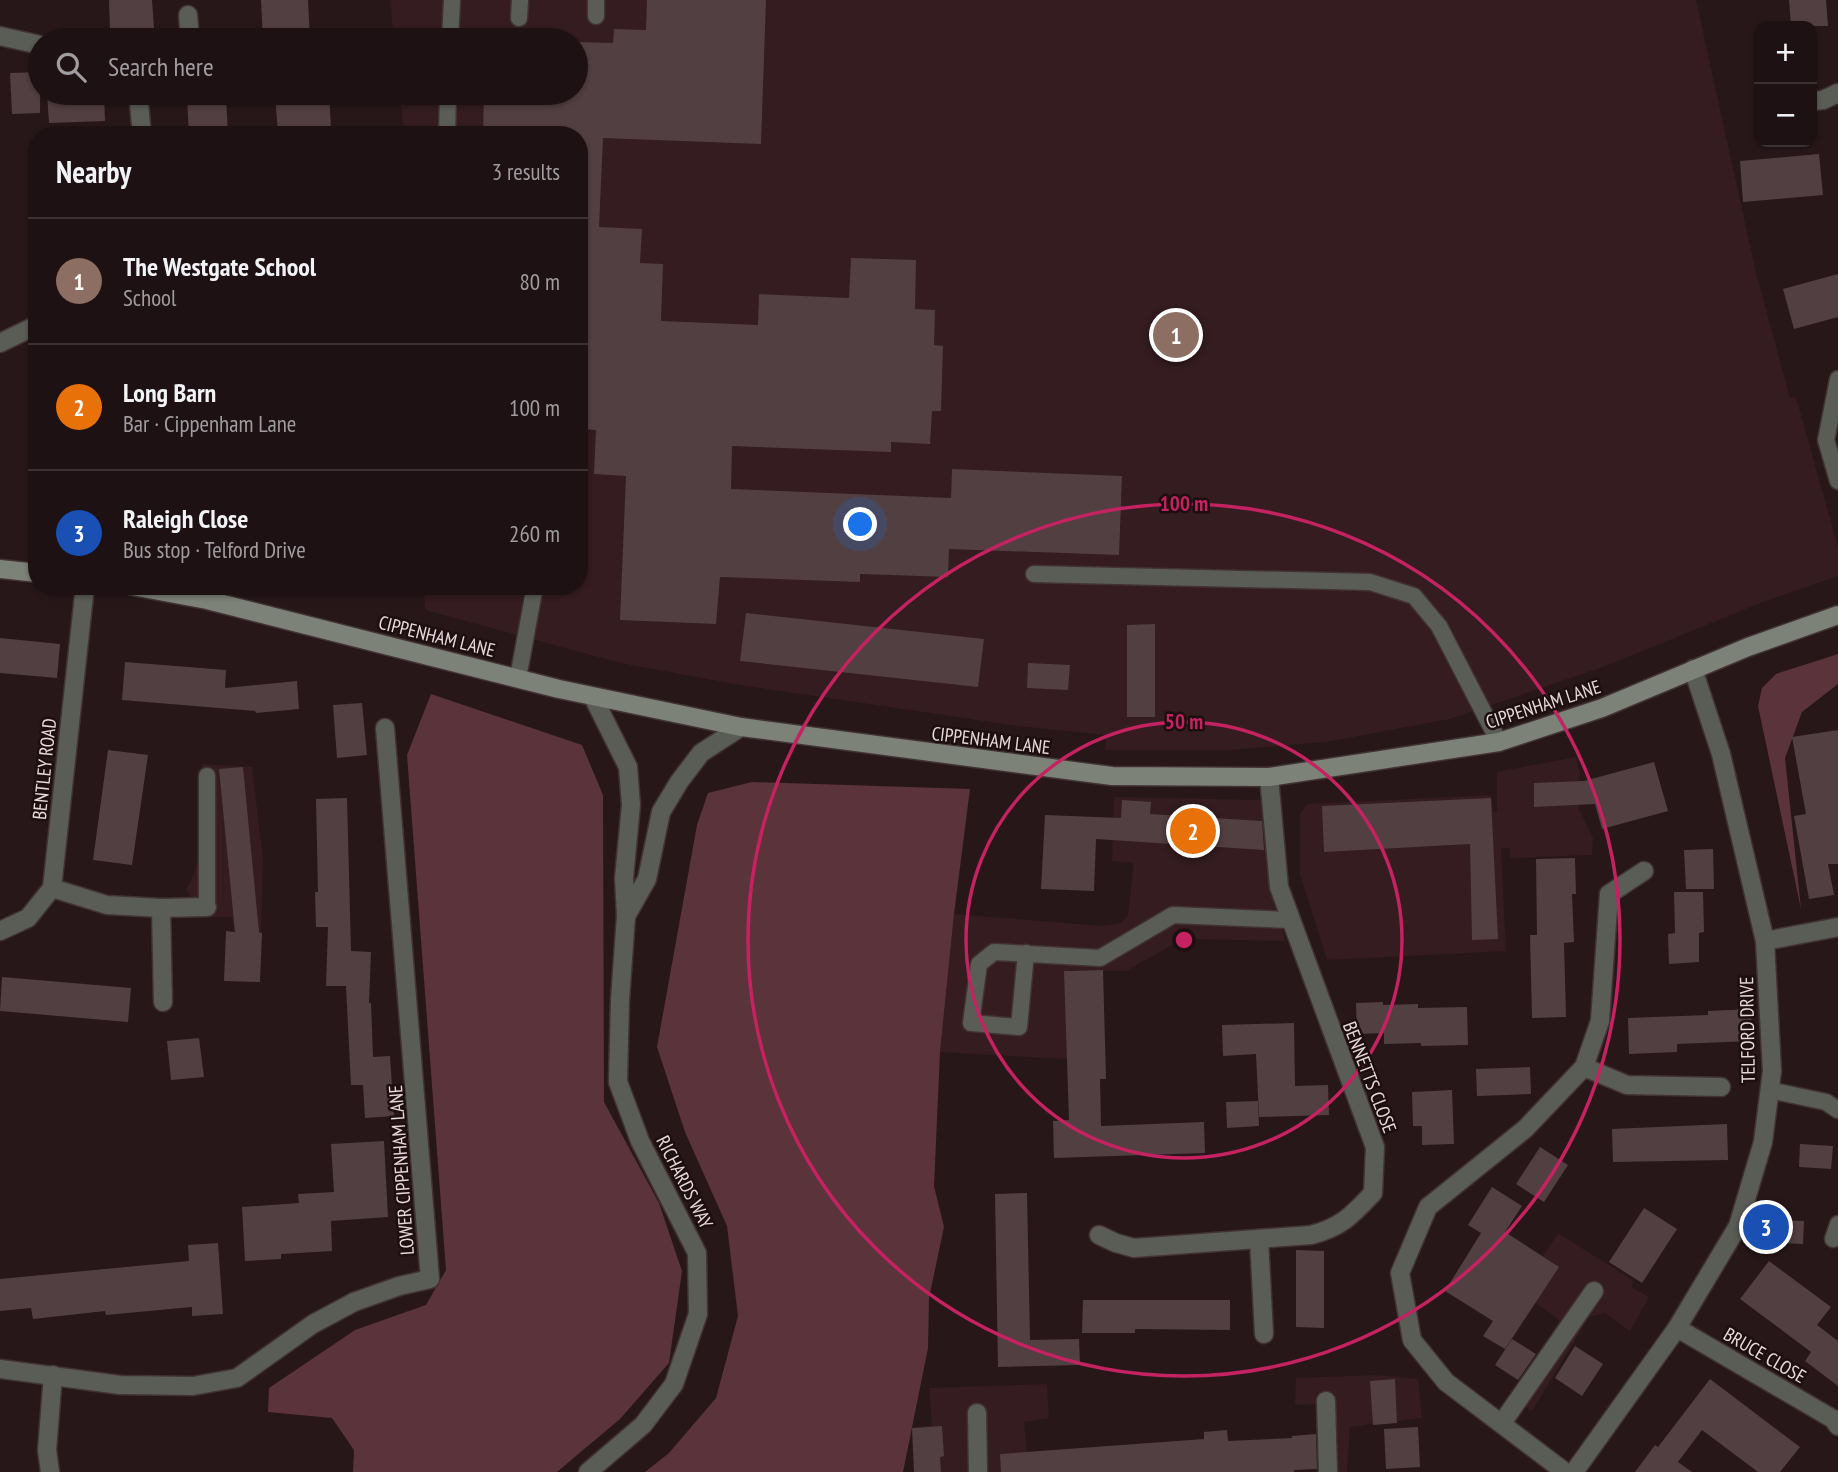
<!DOCTYPE html>
<html lang="en">
<head>
<meta charset="utf-8">
<style>
	:root { --surface:#1d1113; --page:#251a1c; --text:#f1f3f6; --muted:#a09da0; --line:#3b3133; --accent:#ea580c }
	body { margin:0; font-family:"PT Sans Narrow",sans-serif; background:var(--page); color:var(--text) }
	.controls { position:absolute; right:21px; top:21px; display:grid; overflow:hidden; border-radius:14px; box-shadow:0 2px 5px #0004 }
	.controls button { width:63px; height:63px; display:grid; place-items:center; padding:0; border:0; border-bottom:2px solid var(--line); background:var(--surface); color:var(--text); font:35px sans-serif }
	.you { position:absolute; left:861px; top:525px; width:24px; height:24px; margin:-18px; border:5px solid #fff; border-radius:50%; background:#1a73e8; box-shadow:0 0 0 10px #1a73e833 }
	.badge { display:grid; place-items:center; width:46px; height:46px; border-radius:50%; background:var(--accent); color:#fff; font-size:23px; font-weight:700 }
	.pin { position:absolute; translate:-50% -50%; border:4px solid #fff; box-shadow:0 2px 7px #0006 }
	.list { margin:0; padding:0; list-style:none }
	h2 { display:flex; justify-content:space-between; align-items:center; height:91px; margin:0; padding:0 28px; font-size:30px }
	h2 small { font-size:23px; font-weight:400; color:var(--muted) }
	.list li { display:grid; grid-template-columns:46px 1fr auto; gap:21px; align-items:center; box-sizing:border-box; height:126px; padding:0 28px; border-top:2px solid var(--line) }
	.list b { display:block; font-size:26px; white-space:nowrap }
	.list p { margin:0; font-size:23px; white-space:nowrap; color:var(--muted) }
	.list em { font-size:23px; font-style:normal; color:var(--muted) }
	.icon { flex:none; width:38px; height:38px; fill:none; stroke:currentColor; stroke-width:2; stroke-linecap:round; stroke-linejoin:round }
	.map { position:relative; flex:none; width:1838px; height:1472px; overflow:hidden }
	.search { position:absolute; background:var(--surface); box-shadow:0 2px 5px #0004; left:28px; top:28px; width:560px; height:77px; display:flex; align-items:center; gap:18px; box-sizing:border-box; padding:0 24px; border-radius:38px; color:var(--muted); font-size:26px }
	.panel { position:absolute; background:var(--surface); box-shadow:0 2px 5px #0004; left:28px; top:126px; width:560px; height:469px; border-radius:28px }
	.map>svg:first-child { display:block }
</style>
</head>
<body>
<div class="map">
<svg width="1838" height="1472" viewBox="0 0 1838 1472">
	<rect width="100%" height="100%" fill="#271719"/>
	<!-- built -->
	<g fill="#341c20">
		<polygon points="390,0 1696,0 1756,273 1790,398 1796,397 1838,547 1838,576 1763,602 1603,667 1450,719 1326,742 1231,750 1105,750 1106,735 1018,726 734,684 621,663 425,610 424,586 579,586 579,135 404,135 400,93 576,93 576,40 394,40"/>
		<polygon points="1576,757 1580,773 1577,787 1579,809 1593,838 1592,855 1510,858 1510,848 1501,848 1506,951 1327,960 1300,874 1300,814 1307,804 1491,795 1493,812 1497,811 1497,772"/>
		<polygon points="202,764 252,767 263,859 261,931 234,930 232,917 203,917 186,889 193,877 198,861"/>
		<polygon points="1114,797 1260,800 1275,820 1272,883 1285,941 1183,939 1126,971 1069,970 1068,1059 940,1052 954,914 1103,926 1121,923 1128,915 1134,863 1112,861"/>
		<polygon points="1558,1233 1634,1281 1631,1287 1649,1297 1630,1331 1605,1313 1589,1317 1532,1411 1516,1399 1562,1333 1558,1319 1520,1292"/>
		<polygon points="1376,1375 1418,1379 1422,1418 1350,1427 1347,1472 1329,1472 1324,1404 1295,1405 1296,1378"/>
		<polygon points="1047,1384 1049,1418 1024,1422 1029,1472 922,1472 926,1459 923,1426 932,1426 929,1388"/>
	</g>
	<!-- green -->
	<g fill="#5b333a">
		<polygon points="1838,654 1838,684 1802,712 1785,758 1801,909 1758,706 1762,688 1776,674"/>
		<polygon points="431,694 582,745 603,795 604,1102 659,1203 682,1271 669,1363 620,1419 557,1472 353,1472 354,1450 332,1418 268,1412 269,1388 355,1330 426,1305 446,1270 407,755"/>
		<polygon points="752,782 970,789 954,914 940,1052 934,1186 944,1227 929,1298 928,1348 903,1472 645,1472 669,1453 716,1398 738,1316 727,1226 685,1132 657,1047 697,825 708,793"/>
	</g>
	<!-- building -->
	<g fill="#523f42">
		<polygon points="109,0 152,0 154,28 110,30"/>
		<polygon points="261,0 308,0 310,40 263,40"/>
		<polygon points="647,0 766,0 761,144 603,138 599,227 642,229 640,263 663,264 661,321 758,325 759,294 849,298 851,258 916,260 915,309 935,310 934,345 943,346 941,411 932,411 930,444 891,442 891,452 732,446 731,489 951,498 952,469 1122,476 1119,555 949,549 948,577 860,574 860,582 720,577 716,624 620,620 626,476 594,474 596,430 579,429 579,135 483,135 484,93 576,93 576,42 613,43 614,29 646,30"/>
		<polygon points="1789,0 1826,0 1828,26 1791,26"/>
		<polygon points="40,72 40,113 12,114 10,73"/>
		<polygon points="47,93 104,93 105,121 49,123"/>
		<polygon points="329,93 331,129 278,133 275,95"/>
		<polygon points="226,96 228,135 189,135 187,98"/>
		<polygon points="1819,154 1823,195 1743,202 1740,161"/>
		<polygon points="1838,274 1838,317 1794,329 1783,289"/>
		<polygon points="746,613 984,639 978,687 740,661"/>
		<polygon points="1155,624 1155,717 1127,717 1127,625"/>
		<polygon points="0,638 60,644 57,678 0,673"/>
		<polygon points="125,662 226,670 225,688 297,681 299,709 256,713 255,711 122,700"/>
		<polygon points="1028,663 1070,665 1068,690 1027,688"/>
		<polygon points="362,703 367,755 337,758 333,705"/>
		<polygon points="1838,730 1838,864 1828,864 1834,895 1809,899 1794,816 1806,814 1792,737"/>
		<polygon points="108,750 148,755 132,865 93,860"/>
		<polygon points="1654,762 1668,811 1602,829 1595,804 1534,807 1534,783 1584,781"/>
		<polygon points="243,767 259,932 262,933 260,982 224,981 226,931 235,932 219,769"/>
		<polygon points="347,798 351,951 371,952 369,1003 371,1003 373,1057 390,1056 394,1116 365,1118 363,1085 351,1085 346,986 326,986 328,927 316,927 315,892 318,892 316,799"/>
		<polygon points="1491,798 1498,939 1472,940 1470,844 1324,852 1322,806"/>
		<polygon points="1122,800 1151,802 1150,814 1262,821 1264,850 1096,839 1094,891 1041,889 1045,815 1121,818"/>
		<polygon points="1713,849 1714,889 1686,889 1684,850"/>
		<polygon points="1575,858 1576,894 1572,894 1574,942 1564,943 1566,1017 1532,1018 1530,935 1537,935 1536,859"/>
		<polygon points="1674,892 1703,892 1704,932 1699,933 1699,962 1669,964 1668,934 1675,933"/>
		<polygon points="1103,970 1106,1079 1100,1079 1101,1126 1204,1122 1205,1153 1054,1158 1053,1121 1069,1120 1064,971"/>
		<polygon points="2,977 131,988 128,1022 0,1011"/>
		<polygon points="1383,1002 1383,1005 1418,1004 1418,1008 1467,1007 1468,1045 1421,1046 1421,1043 1384,1044 1384,1033 1357,1034 1356,1003"/>
		<polygon points="1751,1009 1752,1041 1677,1044 1677,1052 1629,1054 1628,1018 1708,1015 1708,1011"/>
		<polygon points="1294,1023 1295,1086 1328,1085 1329,1115 1259,1117 1256,1054 1223,1056 1222,1025"/>
		<polygon points="199,1038 204,1077 171,1080 167,1041"/>
		<polygon points="1530,1067 1531,1094 1477,1096 1476,1069"/>
		<polygon points="1452,1090 1454,1144 1422,1145 1422,1126 1413,1126 1412,1092"/>
		<polygon points="1258,1101 1259,1126 1227,1128 1226,1102"/>
		<polygon points="1727,1124 1728,1160 1613,1162 1612,1129"/>
		<polygon points="384,1141 388,1217 331,1221 332,1251 281,1254 281,1259 245,1261 242,1207 299,1203 298,1194 334,1192 331,1144"/>
		<polygon points="1800,1144 1833,1146 1831,1169 1799,1167"/>
		<polygon points="1540,1147 1568,1165 1544,1202 1516,1184"/>
		<polygon points="1492,1187 1522,1206 1505,1232 1559,1267 1505,1349 1483,1336 1493,1321 1445,1291 1481,1233 1468,1225"/>
		<polygon points="1027,1193 1030,1340 1079,1339 1080,1365 998,1367 995,1194"/>
		<polygon points="1644,1208 1677,1229 1642,1283 1609,1262"/>
		<polygon points="1782,1220 1804,1221 1803,1244 1780,1243"/>
		<polygon points="218,1243 223,1314 192,1316 192,1307 106,1315 105,1311 33,1319 31,1308 0,1311 0,1279 189,1261 188,1245"/>
		<polygon points="1296,1250 1324,1251 1324,1328 1296,1327"/>
		<polygon points="1769,1261 1831,1307 1817,1325 1838,1341 1838,1386 1805,1361 1811,1352 1740,1299"/>
		<polygon points="1083,1300 1230,1300 1230,1330 1135,1329 1135,1333 1082,1333"/>
		<polygon points="1512,1339 1536,1354 1518,1380 1495,1365"/>
		<polygon points="1575,1346 1603,1364 1582,1396 1555,1378"/>
		<polygon points="1395,1379 1397,1423 1373,1425 1370,1381"/>
		<polygon points="1710,1379 1800,1447 1780,1472 1758,1472 1702,1430 1678,1462 1692,1472 1635,1472 1655,1445 1658,1447"/>
		<polygon points="942,1426 944,1456 940,1457 941,1472 914,1472 912,1428"/>
		<polygon points="1418,1427 1420,1467 1386,1469 1384,1429"/>
		<polygon points="1227,1430 1228,1441 1292,1438 1292,1436 1316,1434 1317,1469 1294,1470 1294,1472 1001,1472 1000,1454 1204,1439 1204,1432"/>
	</g>
	<g fill="none" stroke-linecap="round" stroke-linejoin="round">
		<!-- lane casing -->
		<g stroke="#423234" stroke-width="19">
			<g id="lane">
				<polyline points="596,16 596,0"/>
				<polyline points="519,18 520,0"/>
				<polyline points="450,40 452,0"/>
				<polyline points="447,135 448,93"/>
				<polyline points="1838,379 1826,440 1838,481"/>
				<polyline points="1034,574 1370,582 1414,596 1439,626 1499,742"/>
				<polyline points="518,678 535,586"/>
				<polyline points="207,907 207,776"/>
				<polyline points="1026,953 1019,1027 971,1023 979,964 994,952 1100,958 1173,915 1289,920"/>
				<polyline points="1769,1090 1826,1102 1838,1110"/>
				<polyline points="1833,1239 1838,1224"/>
			</g>
		</g>
		<!-- street casing -->
		<g stroke="#423234" stroke-width="21">
			<g id="street">
				<polyline points="188,15 190,40"/>
				<polyline points="0,36 40,45"/>
				<polyline points="138,93 142,135"/>
				<polyline points="1812,101 1823,100 1838,93"/>
				<polyline points="0,343 37,325"/>
				<polyline points="52,888 107,905 161,908 207,907"/>
				<polyline points="161,908 163,1002"/>
				<polyline points="626,916 647,879 661,812 679,782 701,753 741,727"/>
				<polyline points="0,931 28,918 52,888 85,586"/>
				<polyline points="1765,941 1838,927"/>
				<polyline points="1584,1067 1627,1085 1721,1087"/>
				<path d="M1099 1235 1116 1243 1134 1248 1311 1235C1342 1227 1352 1215 1373 1193L1375 1147 1279 887 1269 777"/>
				<polyline points="1259,1239 1264,1334"/>
				<polyline points="1677,1328 1833,1419 1838,1426"/>
				<polyline points="0,1369 120,1385 193,1386 237,1378 313,1324 354,1302 399,1286 430,1279 385,728"/>
				<polyline points="1326,1401 1328,1472"/>
				<polyline points="977,1413 978,1472"/>
				<polyline points="1502,1423 1594,1291"/>
				<polyline points="50,1472 47,1450 53,1375"/>
				<polyline points="588,1472 643,1425 674,1384 698,1314 697,1253 640,1141 618,1082 620,1000 626,916 624,878 631,805 628,767 593,697"/>
				<polyline points="1565,1472 1446,1382 1412,1340 1400,1273 1428,1207 1525,1129 1584,1067 1600,1021 1609,894 1644,871"/>
				<polyline points="1574,1472 1677,1328 1738,1226 1763,1142 1772,1071 1765,941 1721,754 1693,669"/>
			</g>
		</g>
		<!-- secondary casing -->
		<g stroke="#423234" stroke-width="21">
			<g id="secondary">
				<polyline points="0,569 37,573"/>
				<polyline points="132,586 207,600 559,689 741,727 1112,776 1269,777 1499,742 1602,708 1748,647 1838,615"/>
			</g>
		</g>
		<!-- lane -->
		<use href="#lane" stroke="#595d56" stroke-width="16"/>
		<!-- street -->
		<use href="#street" stroke="#595d56" stroke-width="18"/>
		<!-- secondary -->
		<use href="#secondary" stroke="#7c8277" stroke-width="18"/>
	</g>
	<!-- distance rings -->
	<g fill="none" stroke="#c42261" stroke-width="3.5">
		<circle cx="1184" cy="940" r="218"/>
		<circle cx="1184" cy="940" r="436"/>
	</g>
	<g text-anchor="middle" stroke-width="5" stroke-linejoin="round" paint-order="stroke">
		<!-- street labels -->
		<g font-size="19" fill="#e5d9db" stroke="#1d0e10">
			<text transform="translate(437 636) rotate(14)" y="7">CIPPENHAM LANE</text>
			<text transform="translate(1543 704) rotate(-18)" y="7">CIPPENHAM LANE</text>
			<text transform="translate(991 740) rotate(7)" y="7">CIPPENHAM LANE</text>
			<text transform="translate(44 769) rotate(-84)" y="7">BENTLEY ROAD</text>
			<text transform="translate(1747 1030) rotate(-91)" y="7">TELFORD DRIVE</text>
			<text transform="translate(1370 1077) rotate(69)" y="7">BENNETTS CLOSE</text>
			<text transform="translate(401 1170) rotate(-94)" y="7">LOWER CIPPENHAM LANE</text>
			<text transform="translate(685 1182) rotate(63)" y="7">RICHARDS WAY</text>
			<text transform="translate(1765 1355) rotate(30)" y="7">BRUCE CLOSE</text>
		</g>
	</g>
	<circle cx="1184" cy="940" r="10" fill="#c42261" stroke="#1d0e10" stroke-width="3.5"/>
	<g font-size="21" text-anchor="middle" font-weight="bold" fill="#c42261" stroke="#1d0e10" stroke-width="5" stroke-linejoin="round" paint-order="stroke">
		<text x="1184" y="511">100 m</text>
		<text x="1184" y="729">50 m</text>
	</g>
</svg>
<div class="controls">
<button>+</button>
<button>−</button>
</div>
<div class="you"></div>
<div class="pin badge" style="left:1176px;top:335px;background:#8d6e63">1</div>
<div class="pin badge" style="left:1193px;top:831px;background:#e8710a">2</div>
<div class="pin badge" style="left:1766px;top:1227px;background:#1a4fb4">3</div>
<div class="search"><svg class="icon" aria-label="search" viewBox="0 0 24 24"><circle cx="10" cy="10" r="6"/><path d="M15 15l6 6"/></svg>Search here</div>
<section class="panel">
<h2>Nearby<small>3 results</small></h2>
<ul class="list">
<li><span class="badge" style="background:#8d6e63">1</span><div><b>The Westgate School</b><p>School</p></div><em>80 m</em></li>
<li><span class="badge" style="background:#e8710a">2</span><div><b>Long Barn</b><p>Bar · Cippenham Lane</p></div><em>100 m</em></li>
<li><span class="badge" style="background:#1a4fb4">3</span><div><b>Raleigh Close</b><p>Bus stop · Telford Drive</p></div><em>260 m</em></li>
</ul>
</section>
</div>
</body>
</html>
